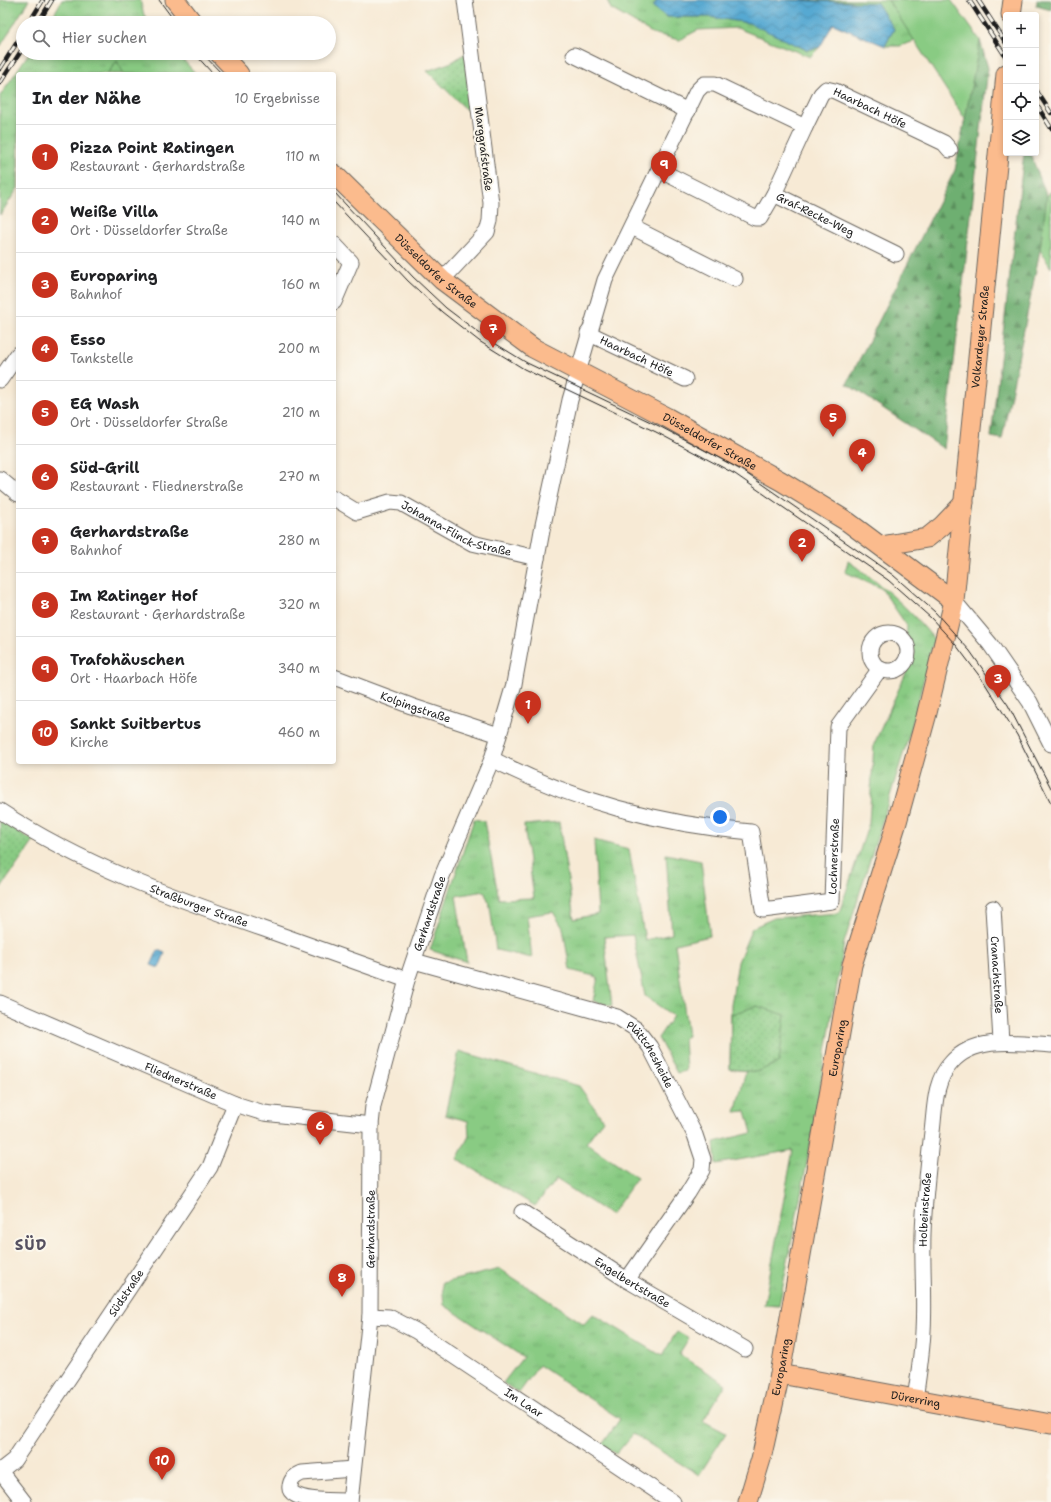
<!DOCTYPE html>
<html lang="de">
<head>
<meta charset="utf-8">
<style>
	:root { --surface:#fff; --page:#f2f2f2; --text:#202124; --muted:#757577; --line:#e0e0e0; --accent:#c8321e }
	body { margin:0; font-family:"Shantell Sans",sans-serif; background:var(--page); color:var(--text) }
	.controls { position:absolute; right:12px; top:12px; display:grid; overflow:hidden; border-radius:4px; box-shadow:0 2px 6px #0003 }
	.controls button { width:36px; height:36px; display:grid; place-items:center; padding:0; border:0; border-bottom:1px solid var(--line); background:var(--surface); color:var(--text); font:20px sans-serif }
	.you { position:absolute; left:720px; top:817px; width:14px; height:14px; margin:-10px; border:3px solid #fff; border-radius:50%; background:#1a73e8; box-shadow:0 0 0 6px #1a73e833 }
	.badge { display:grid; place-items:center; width:26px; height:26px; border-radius:50%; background:var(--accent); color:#fff; font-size:13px; font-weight:700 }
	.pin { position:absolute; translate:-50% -33px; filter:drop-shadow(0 1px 2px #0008) }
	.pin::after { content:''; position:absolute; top:21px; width:14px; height:12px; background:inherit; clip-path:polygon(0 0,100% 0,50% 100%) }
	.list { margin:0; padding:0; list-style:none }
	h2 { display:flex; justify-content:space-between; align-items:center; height:52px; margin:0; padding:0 16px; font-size:17px }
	h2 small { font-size:13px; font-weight:400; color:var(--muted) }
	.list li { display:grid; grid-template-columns:26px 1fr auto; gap:12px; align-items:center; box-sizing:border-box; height:64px; padding:0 16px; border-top:1px solid var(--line) }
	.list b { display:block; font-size:15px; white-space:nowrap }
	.list p { margin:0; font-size:13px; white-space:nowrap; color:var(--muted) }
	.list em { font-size:13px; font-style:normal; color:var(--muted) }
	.icon { flex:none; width:22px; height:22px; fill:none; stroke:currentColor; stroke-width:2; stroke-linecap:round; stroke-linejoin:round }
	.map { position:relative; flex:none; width:1051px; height:1502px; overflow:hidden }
	.search { position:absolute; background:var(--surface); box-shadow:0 2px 6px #0003; left:16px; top:16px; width:320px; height:44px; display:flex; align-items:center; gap:10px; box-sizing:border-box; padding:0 14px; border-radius:22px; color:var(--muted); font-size:15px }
	.panel { position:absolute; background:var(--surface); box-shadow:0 2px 6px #0003; left:16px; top:72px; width:320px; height:692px; border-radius:4px }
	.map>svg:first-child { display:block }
</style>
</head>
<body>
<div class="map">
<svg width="1051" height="1502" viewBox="0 0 1051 1502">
	<defs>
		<pattern id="grass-tufts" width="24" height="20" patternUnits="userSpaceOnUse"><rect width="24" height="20" fill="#89cb83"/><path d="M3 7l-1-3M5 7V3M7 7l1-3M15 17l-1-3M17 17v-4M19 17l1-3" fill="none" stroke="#76ae71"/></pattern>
		<pattern id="forest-firs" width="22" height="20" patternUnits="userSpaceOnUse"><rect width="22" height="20" fill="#6eaf71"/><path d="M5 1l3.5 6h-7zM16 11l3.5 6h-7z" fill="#5a8e5c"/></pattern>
		<pattern id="park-dots" width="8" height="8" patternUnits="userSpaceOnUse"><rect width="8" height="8" fill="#89cb83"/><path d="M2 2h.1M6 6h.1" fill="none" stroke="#76ae71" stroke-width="1.8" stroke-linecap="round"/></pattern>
		<pattern id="water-waves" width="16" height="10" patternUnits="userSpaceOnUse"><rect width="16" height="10" fill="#57a9d2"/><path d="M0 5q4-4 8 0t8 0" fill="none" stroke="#4789aa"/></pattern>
	</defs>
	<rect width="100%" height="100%" fill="#fbf7ec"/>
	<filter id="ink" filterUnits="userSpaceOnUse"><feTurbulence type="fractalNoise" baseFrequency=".025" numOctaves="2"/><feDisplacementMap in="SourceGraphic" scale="8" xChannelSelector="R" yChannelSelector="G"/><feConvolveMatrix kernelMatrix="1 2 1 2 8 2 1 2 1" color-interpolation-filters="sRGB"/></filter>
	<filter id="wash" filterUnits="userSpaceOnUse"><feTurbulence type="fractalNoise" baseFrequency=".012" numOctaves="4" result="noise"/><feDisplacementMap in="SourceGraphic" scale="16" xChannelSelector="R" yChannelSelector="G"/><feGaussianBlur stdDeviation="0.9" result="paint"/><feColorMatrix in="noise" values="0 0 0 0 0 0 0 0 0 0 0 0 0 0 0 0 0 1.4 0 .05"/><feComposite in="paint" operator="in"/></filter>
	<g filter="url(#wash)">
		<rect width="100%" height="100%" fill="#f7ead5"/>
		<!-- grass -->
		<g fill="url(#grass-tufts)" stroke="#527450">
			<polygon points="0,0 29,0 0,47"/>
			<polygon points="62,0 140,0 144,15 152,23 49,23"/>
			<polygon points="607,0 657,0 654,7 667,17 709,17 751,23 807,50 820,47 810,57 737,28 698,30 679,40 652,33 611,9"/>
			<polygon points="787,0 888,0 915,41 900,46 885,46 894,29 853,2"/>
			<polygon points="29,53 177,53 196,74 124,74 117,62 107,74 18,74 18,188 0,215 0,96"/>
			<path d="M848 561C881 584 909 608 934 639L911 729 844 943 811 1142 779 1306 764 1305 793 1150 716 1164 714 1142 752 1133 746 1111 735 1112 746 1071 730 1069 731 1005 738 962 752 928 774 918 839 913 869 823 874 744 915 653 906 639 907 626 881 588 845 572Z"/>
			<polygon points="474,819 484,821 499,899 534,898 524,825 559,822 574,919 598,914 594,840 629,849 645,940 672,934 666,854 701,861 710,936 675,944 688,1036 684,1038 686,1071 677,1073 658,1038 673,1016 645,996 633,935 604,937 612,1006 593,1001 598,977 570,970 563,928 553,912 527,916 532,958 496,950 490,906 484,891 456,896 467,962 430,950"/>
			<polygon points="459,1051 579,1086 603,1120 586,1143 637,1178 611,1215 556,1179 535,1206 457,1159 469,1136 468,1121 445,1115"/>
			<polygon points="500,1269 584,1324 593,1314 662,1356 677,1331 689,1338 679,1354 726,1384 703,1421 726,1433 699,1475 633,1434 616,1454 602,1445 620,1419 539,1365 519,1393 503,1383 523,1357 444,1305 442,1283"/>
		</g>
		<!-- forest -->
		<g fill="url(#forest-firs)" stroke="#456646">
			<polygon points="1037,0 1051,0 1051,10 1036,6"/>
			<polygon points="980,40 988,68 944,449 847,384 955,170"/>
			<polygon points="1024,153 1030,153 1047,196 1040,250 1002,439 991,437"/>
		</g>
		<!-- park -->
		<g fill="url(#park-dots)" stroke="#527450">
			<polygon points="466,53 475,118 427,71 452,62"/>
			<polygon points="117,61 124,74 107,74"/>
			<polygon points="1,821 34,841 0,889 0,823"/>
			<polygon points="757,1006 785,1015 779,1062 757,1072 730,1069 731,1014"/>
		</g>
		<!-- garden -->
		<g fill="#89cb83" stroke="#527450">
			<polygon points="888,0 951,0 980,40 965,119"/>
			<polygon points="1051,190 1051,268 1040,250 1047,196"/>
		</g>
		<!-- water -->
		<g fill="url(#water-waves)" stroke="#3a6277">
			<polygon points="657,0 787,0 877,3 894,29 885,46 833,24 820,47 807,50 749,23 709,17 667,17 653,7"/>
			<polygon points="158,950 165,953 159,968 151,965"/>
		</g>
	</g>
	<g filter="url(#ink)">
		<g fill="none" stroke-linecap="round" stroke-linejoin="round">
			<!-- minor casing -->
			<g stroke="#69645d" stroke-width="17">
				<g id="minor">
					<polyline points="574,55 688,111"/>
					<polyline points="659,170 755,218 760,218 774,194 805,127"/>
					<path id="s1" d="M774 194 896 254"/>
					<polyline points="632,227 735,279"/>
					<polyline points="334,244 351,262 334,302"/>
					<polyline points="442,280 487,232 490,221 491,203 465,0"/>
					<path id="s2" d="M588 333 685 379"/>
					<polyline points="0,380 18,354"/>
					<polyline points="0,479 18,494"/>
					<path id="s3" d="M334 498 357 512 390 502 401 503 472 543 537 558"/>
					<polyline points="954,601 990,644 1030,702 1051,744"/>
					<circle cx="889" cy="652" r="19"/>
					<path id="s4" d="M334 677 411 706 499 735"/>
					<path id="s5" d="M492 759C571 800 662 825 751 832L763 910 832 901 838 727 879 670"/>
					<path id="s6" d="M0 811C82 865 172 897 264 929 312 946 359 963 407 980"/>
					<path id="s7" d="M993 908 1001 1041"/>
					<path id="s8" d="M414 961 617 1017 636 1029 650 1047 695 1135 703 1159 702 1170 688 1193 627 1280"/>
					<path id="s9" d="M0 1003 235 1104 264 1113 371 1125"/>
					<path id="s10" d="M522 1212 627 1280 745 1349"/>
					<path id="s11" d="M370 1316 389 1317 416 1331 673 1502"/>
					<path id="s12" d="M915 1400C918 1377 922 1354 923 1331 925 1299 922 1266 923 1234 924 1200 928 1166 932 1132 935 1108 934 1081 951 1063 975 1035 1019 1043 1051 1045"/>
					<path id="s13" d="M0 1471 14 1460 210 1167 235 1104"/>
					<polyline points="0,1471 24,1502"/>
					<path d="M350 1501C335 1501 287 1502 290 1486 291 1479 295 1476 302 1473L353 1469"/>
					<path id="s14" d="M350 1502 370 1316 371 1125 373 1106 407 980 442 876 492 759 514 684 543 525 570 400 605 280 697 91 704 84H715L805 127 821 94 826 89 835 91 944 143 950 150"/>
				</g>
			</g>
			<!-- major casing -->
			<g stroke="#69645d" stroke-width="21">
				<g id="major">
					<polyline points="175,0 193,23"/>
					<polyline points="1011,15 1013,0"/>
					<polyline points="219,53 239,74"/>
					<path id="s15" d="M334 174 442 280 533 348 666 417 781 481 848 522 954 601"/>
					<polyline points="881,546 927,538 942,526 964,503"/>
					<path id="s16" d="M780 1374 1051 1424"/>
					<path id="s17" d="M748 1502 761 1459 780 1374 852 965 897 822 926 717 954 601 1006 74"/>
				</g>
			</g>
			<!-- minor -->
			<use href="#minor" stroke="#fff" stroke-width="15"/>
			<!-- major -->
			<use href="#major" stroke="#fbbb8d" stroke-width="19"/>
			<!-- tram -->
			<g stroke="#1c1c1c" stroke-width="1">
				<polyline points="159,0 176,23"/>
				<polyline points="194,53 213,74"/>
				<polyline points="202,53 222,74"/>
				<polyline points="334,192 413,277 446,308 483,336 527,363 659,426 740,469 893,575 935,612 970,651 1008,705 1051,788"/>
				<polyline points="334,202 408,281 442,312 479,341 524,369 656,432 735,474 888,580 931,618 956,645 984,682 1017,735 1051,803"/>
			</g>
			<!-- rail casing -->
			<g stroke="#1c1c1c" stroke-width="4.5">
				<g id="rail">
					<polyline points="969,0 1006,57"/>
					<polyline points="978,0 1006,43"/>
					<polyline points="29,23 43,0"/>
					<polyline points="38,23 52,0"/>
					<polyline points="0,69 23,33"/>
					<polyline points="0,83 23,48"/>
					<polyline points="1036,90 1051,113"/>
					<polyline points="1036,104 1051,128"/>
				</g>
			</g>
			<!-- rail -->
			<use href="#rail" stroke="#fbf7ec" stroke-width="3" stroke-dasharray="9" stroke-linecap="butt"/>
		</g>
	</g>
	<g text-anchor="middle" stroke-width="4" stroke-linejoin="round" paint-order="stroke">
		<!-- street labels -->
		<g font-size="11" fill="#1c1c1c" stroke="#fbf7ec">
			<text dy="4" stroke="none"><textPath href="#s14" startOffset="1680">Haarbach Höfe</textPath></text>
			<text transform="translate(484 149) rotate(83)" y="4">Marggrafstraße</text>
			<text dy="4" stroke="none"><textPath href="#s1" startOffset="46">Graf-Recke-Weg</textPath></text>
			<text dy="4" stroke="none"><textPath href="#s15" startOffset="141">Düsseldorfer Straße</textPath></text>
			<text dy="4" stroke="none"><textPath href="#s17" startOffset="1191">Volkardeyer Straße</textPath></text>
			<text dy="4" stroke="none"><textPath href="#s2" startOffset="54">Haarbach Höfe</textPath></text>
			<text dy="4" stroke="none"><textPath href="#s15" startOffset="465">Düsseldorfer Straße</textPath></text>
			<text dy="4" stroke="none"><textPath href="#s3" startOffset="134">Johanna-Flinck-Straße</textPath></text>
			<text dy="4" stroke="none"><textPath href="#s4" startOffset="87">Kolpingstraße</textPath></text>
			<text dy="4" stroke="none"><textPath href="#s5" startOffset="464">Lochnerstraße</textPath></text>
			<text dy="4" stroke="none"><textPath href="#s6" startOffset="221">Straßburger Straße</textPath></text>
			<text dy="4" stroke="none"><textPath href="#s14" startOffset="598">Gerhardstraße</textPath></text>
			<text dy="4" stroke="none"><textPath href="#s7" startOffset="67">Cranachstraße</textPath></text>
			<text dy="4" stroke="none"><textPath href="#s17" startOffset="463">Europaring</textPath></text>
			<text dy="4" stroke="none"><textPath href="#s8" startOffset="262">Plättchesheide</textPath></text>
			<text dy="4" stroke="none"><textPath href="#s9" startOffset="197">Fliednerstraße</textPath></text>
			<text dy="4" stroke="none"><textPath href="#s12" startOffset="191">Holbeinstraße</textPath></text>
			<text dy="4" stroke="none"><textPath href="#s14" startOffset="274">Gerhardstraße</textPath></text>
			<text dy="4" stroke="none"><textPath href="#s10" startOffset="131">Engelbertstraße</textPath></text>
			<text dy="4" stroke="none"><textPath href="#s13" startOffset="219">Südstraße</textPath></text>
			<text dy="4" stroke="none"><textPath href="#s17" startOffset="139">Europaring</textPath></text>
			<text dy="4" stroke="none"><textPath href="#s16" startOffset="138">Dürerring</textPath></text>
			<text dy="4" stroke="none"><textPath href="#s11" startOffset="179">Im Laar</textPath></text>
		</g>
		<!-- district labels -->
		<g font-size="15" font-weight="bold" letter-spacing="1" fill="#555060" stroke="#fbf7ec">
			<text x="31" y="1250">SÜD</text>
		</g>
	</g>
</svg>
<div class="controls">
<button>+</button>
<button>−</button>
<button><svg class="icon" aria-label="locate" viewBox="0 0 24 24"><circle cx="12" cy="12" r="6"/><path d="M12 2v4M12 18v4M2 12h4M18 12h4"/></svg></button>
<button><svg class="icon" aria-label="layers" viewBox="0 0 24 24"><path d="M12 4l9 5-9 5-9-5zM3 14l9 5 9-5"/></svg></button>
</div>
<div class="you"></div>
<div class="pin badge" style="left:528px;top:724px">1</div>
<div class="pin badge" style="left:802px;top:562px">2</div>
<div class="pin badge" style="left:998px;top:698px">3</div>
<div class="pin badge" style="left:862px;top:472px">4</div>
<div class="pin badge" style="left:833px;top:437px">5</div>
<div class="pin badge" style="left:320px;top:1145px">6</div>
<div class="pin badge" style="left:493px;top:348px">7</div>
<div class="pin badge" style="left:342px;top:1297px">8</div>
<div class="pin badge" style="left:664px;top:184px">9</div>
<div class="pin badge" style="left:162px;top:1480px">10</div>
<div class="search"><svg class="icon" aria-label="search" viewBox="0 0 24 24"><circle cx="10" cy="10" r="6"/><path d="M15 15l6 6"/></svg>Hier suchen</div>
<section class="panel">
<h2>In der Nähe<small>10 Ergebnisse</small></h2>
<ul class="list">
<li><span class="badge">1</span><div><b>Pizza Point Ratingen</b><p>Restaurant · Gerhardstraße</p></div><em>110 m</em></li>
<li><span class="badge">2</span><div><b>Weiße Villa</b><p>Ort · Düsseldorfer Straße</p></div><em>140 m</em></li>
<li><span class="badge">3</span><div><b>Europaring</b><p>Bahnhof</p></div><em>160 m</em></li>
<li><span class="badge">4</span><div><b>Esso</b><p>Tankstelle</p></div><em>200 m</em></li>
<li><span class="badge">5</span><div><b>EG Wash</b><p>Ort · Düsseldorfer Straße</p></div><em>210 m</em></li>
<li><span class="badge">6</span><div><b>Süd-Grill</b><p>Restaurant · Fliednerstraße</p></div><em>270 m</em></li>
<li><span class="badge">7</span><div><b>Gerhardstraße</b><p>Bahnhof</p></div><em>280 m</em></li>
<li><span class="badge">8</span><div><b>Im Ratinger Hof</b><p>Restaurant · Gerhardstraße</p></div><em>320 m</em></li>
<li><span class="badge">9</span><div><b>Trafohäuschen</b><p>Ort · Haarbach Höfe</p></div><em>340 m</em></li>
<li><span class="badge">10</span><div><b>Sankt Suitbertus</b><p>Kirche</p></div><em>460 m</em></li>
</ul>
</section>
</div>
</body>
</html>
